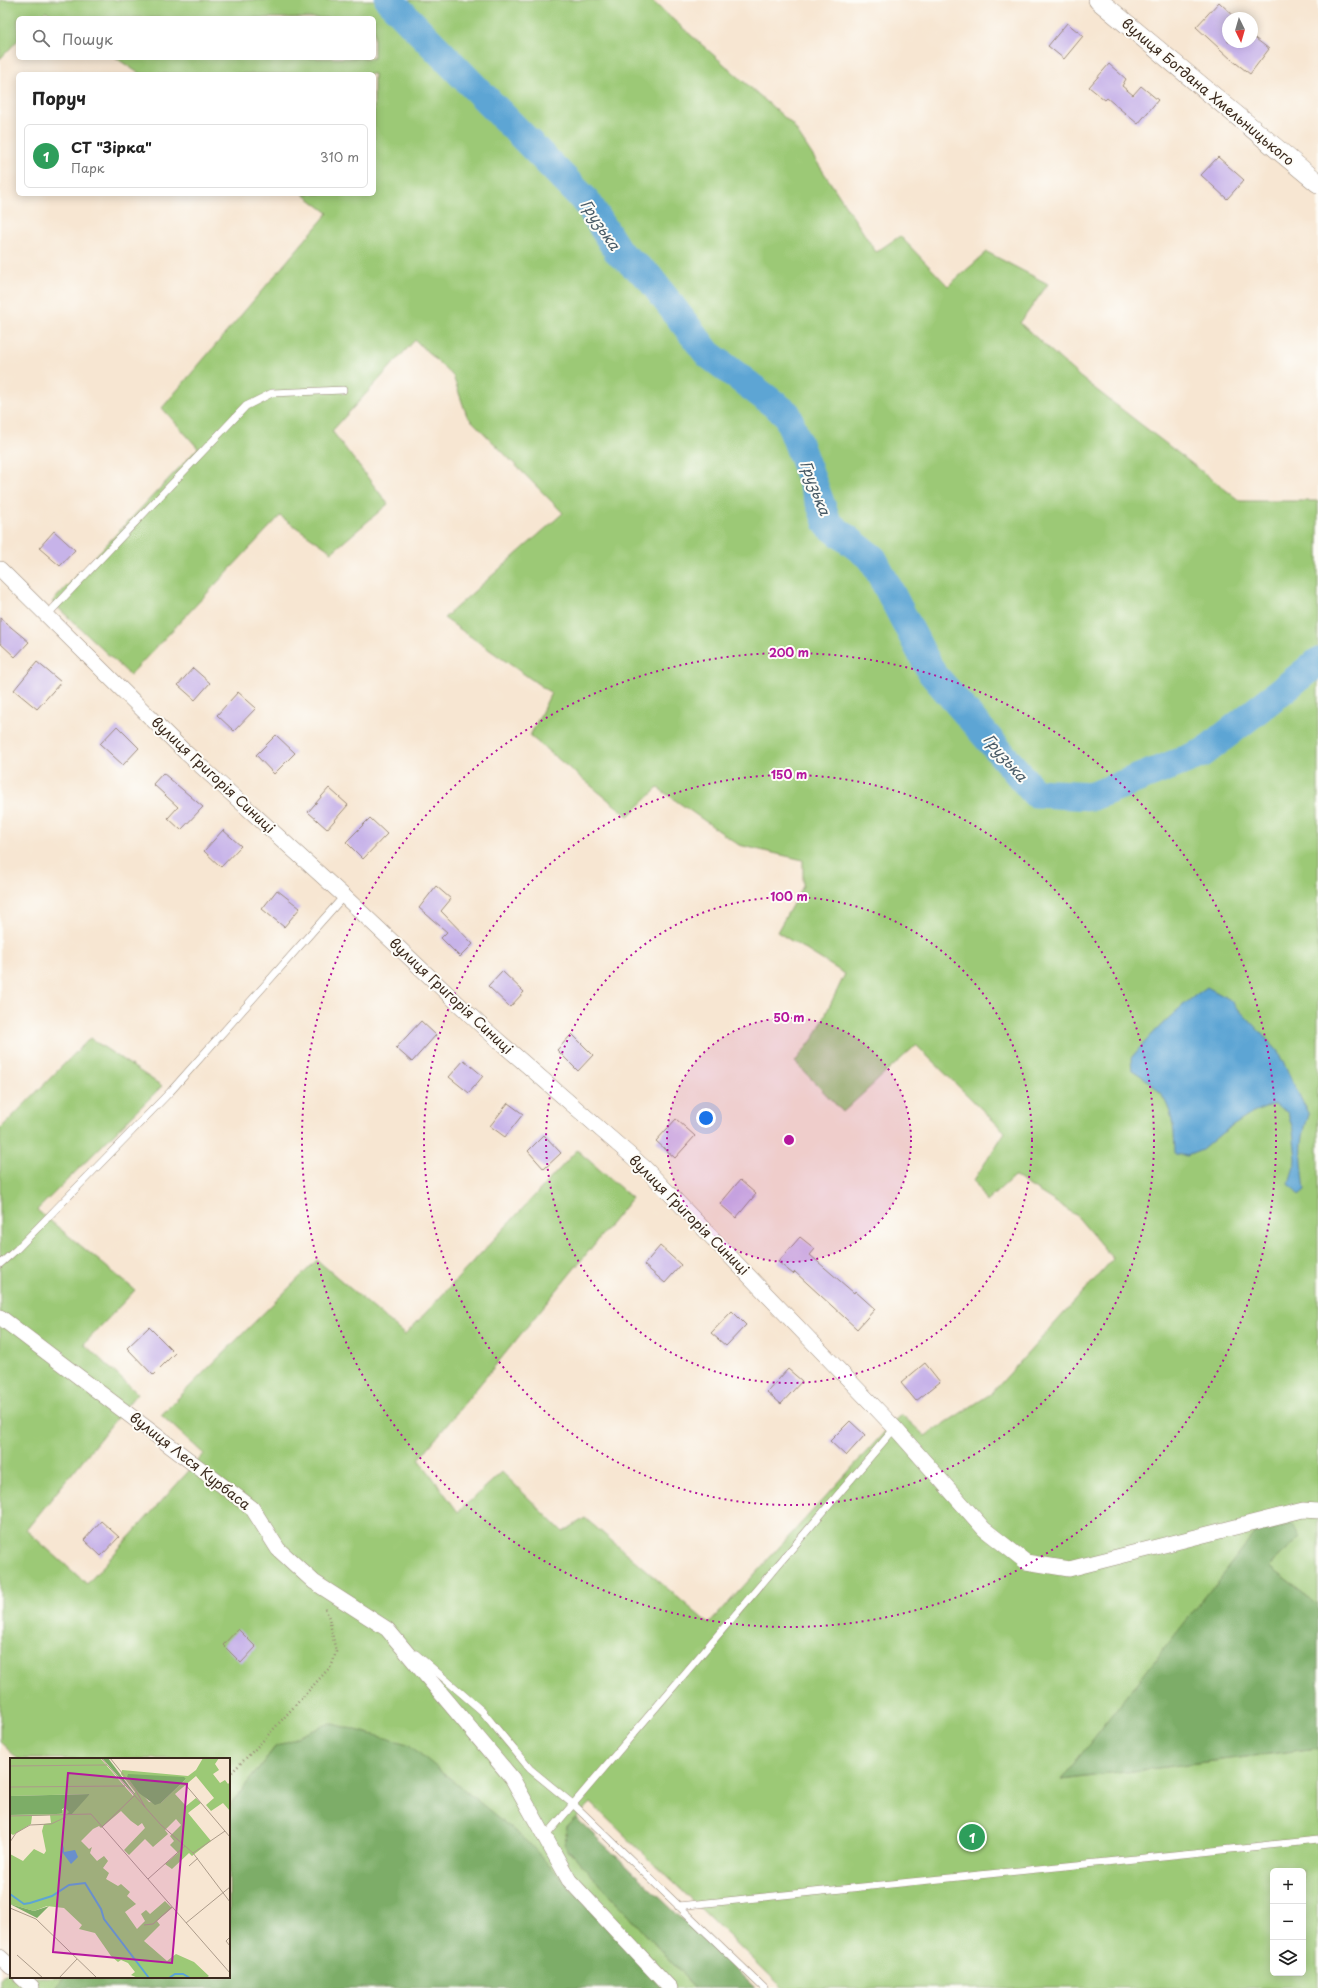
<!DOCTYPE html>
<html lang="uk">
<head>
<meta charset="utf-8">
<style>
	:root { --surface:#fff; --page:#f6f6f6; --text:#222; --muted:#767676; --line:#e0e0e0; --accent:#ea580c }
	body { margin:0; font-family:"Playpen Sans",sans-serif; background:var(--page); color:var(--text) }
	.controls { position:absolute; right:12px; bottom:12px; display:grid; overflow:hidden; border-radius:6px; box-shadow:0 2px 10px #0003 }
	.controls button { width:36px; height:36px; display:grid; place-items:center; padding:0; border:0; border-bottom:1px solid var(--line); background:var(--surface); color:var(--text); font:20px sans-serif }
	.compass { position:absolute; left:1222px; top:12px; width:36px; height:36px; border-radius:50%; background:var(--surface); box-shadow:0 2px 10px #0003; rotate:175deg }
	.you { position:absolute; left:706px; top:1118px; width:14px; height:14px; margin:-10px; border:3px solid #fff; border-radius:50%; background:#1a73e8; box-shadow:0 0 0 6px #1a73e833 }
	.badge { display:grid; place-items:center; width:26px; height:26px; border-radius:50%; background:var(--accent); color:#fff; font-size:13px; font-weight:700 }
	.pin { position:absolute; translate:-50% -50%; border:2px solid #fff; box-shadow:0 1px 4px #0006 }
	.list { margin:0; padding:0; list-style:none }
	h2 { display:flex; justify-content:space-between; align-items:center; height:52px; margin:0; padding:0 16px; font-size:17px }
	h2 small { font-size:13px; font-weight:400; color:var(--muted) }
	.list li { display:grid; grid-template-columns:26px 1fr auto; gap:12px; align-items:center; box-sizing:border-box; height:64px; margin:0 8px 8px; padding:0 8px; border:1px solid var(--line); border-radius:6px }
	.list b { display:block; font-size:15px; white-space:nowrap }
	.list p { margin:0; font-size:13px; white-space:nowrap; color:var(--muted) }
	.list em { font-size:13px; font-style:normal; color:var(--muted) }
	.icon { flex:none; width:22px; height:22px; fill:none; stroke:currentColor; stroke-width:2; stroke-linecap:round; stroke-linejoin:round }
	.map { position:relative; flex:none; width:1318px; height:1988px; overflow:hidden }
	.search { position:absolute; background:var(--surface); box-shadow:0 2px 10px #0003; left:16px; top:16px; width:360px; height:44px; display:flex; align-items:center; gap:10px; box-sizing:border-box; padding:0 14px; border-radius:6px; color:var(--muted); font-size:15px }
	.panel { position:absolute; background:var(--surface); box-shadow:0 2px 10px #0003; left:16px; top:72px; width:360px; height:124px; border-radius:6px }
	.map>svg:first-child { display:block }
</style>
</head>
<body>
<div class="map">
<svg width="1318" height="1988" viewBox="0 0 1318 1988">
	<rect width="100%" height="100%" fill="#fdfcf7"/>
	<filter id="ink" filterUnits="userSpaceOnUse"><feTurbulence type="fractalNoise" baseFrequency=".025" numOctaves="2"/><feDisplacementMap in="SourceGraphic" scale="8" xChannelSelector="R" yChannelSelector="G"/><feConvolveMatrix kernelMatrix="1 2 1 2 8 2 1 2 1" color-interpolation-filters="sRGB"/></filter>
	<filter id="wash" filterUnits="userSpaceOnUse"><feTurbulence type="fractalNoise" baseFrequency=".012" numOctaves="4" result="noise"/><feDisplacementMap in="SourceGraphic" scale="16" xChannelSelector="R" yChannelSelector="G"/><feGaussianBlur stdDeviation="0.9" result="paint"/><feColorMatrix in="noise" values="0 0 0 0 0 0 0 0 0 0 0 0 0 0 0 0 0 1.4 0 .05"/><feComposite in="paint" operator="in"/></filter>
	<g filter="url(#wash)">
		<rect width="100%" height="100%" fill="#f7e6d2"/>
		<!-- green -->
		<g fill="#9cc976" stroke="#6c7a4a" fill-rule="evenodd">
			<path d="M0 0H651L792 124 876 252 900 236 948 286 987 252 1048 284 1020 323 1080 377 1240 501H1318V1604L1269 1566 1300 1537 1293 1524 1061 1780 1318 1748V1988H783L591 1803 567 1826 565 1846 695 1988H661L275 1747 229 1807V1759H18L0 1742V1129L90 1038 162 1086 37 1210 135 1290 84 1344 137 1393 26 1530 87 1584 204 1454 161 1415 317 1260 405 1335 577 1150 632 1198 419 1459 458 1512 502 1472 563 1532 585 1518 709 1624 901 1414 925 1436 992 1393 1113 1259 1076 1215 1014 1176 986 1202 974 1180 1005 1132 916 1045 843 1112 795 1062 815 1036 845 974 777 932 803 886V860L739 845 658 788 628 816 530 736 551 693 444 618 563 513 467 416 453 376 415 340 332 431 388 504 332 552 280 516 130 675 52 602 198 448 162 408 328 213 303 194H374V74H140L116 58H374V18H56L46 11 39 18H18V40L0 59ZM1273 1871H1303V1973H1273Z"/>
			<polygon points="11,1969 11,1977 64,1977 55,1988 0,1988 0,1979"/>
		</g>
		<!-- forest -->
		<g fill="#7dad67" stroke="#5c6c42">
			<polygon points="1293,1524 1300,1537 1269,1566 1318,1604 1318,1748 1061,1780 1255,1533"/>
			<polygon points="330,1723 408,1744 527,1841 661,1988 55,1988 64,1977 229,1977 229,1807 275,1747"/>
			<polygon points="576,1818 755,1988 695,1988 565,1846 567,1826"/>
		</g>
		<!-- water -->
		<path fill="#5da5d4" stroke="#4c6879" d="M1207 987 1229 999 1277 1050 1309 1115C1298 1144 1302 1161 1305 1191L1299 1196 1289 1183 1296 1160 1293 1130 1288 1113 1274 1104 1251 1114 1222 1133 1202 1150 1187 1156 1175 1154C1174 1113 1169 1092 1132 1070L1131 1058C1153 1032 1179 1006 1207 987Z"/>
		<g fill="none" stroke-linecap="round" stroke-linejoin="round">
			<!-- river -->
			<polyline stroke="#5da5d4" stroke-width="29" points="389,0 587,202 619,253 648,276 708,354 787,414 828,524 873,559 932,673 1035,793 1093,796 1203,753 1318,662"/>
		</g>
		<g id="blocks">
			<!-- building -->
			<g fill="#c7b3e9">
				<polygon points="1219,2 1236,18 1228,18 1228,42 1252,42 1252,36 1269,49 1250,74 1232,60 1196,27"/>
				<polygon points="1067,23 1083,36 1064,59 1048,46"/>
				<polygon points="1109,64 1126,79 1122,86 1133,95 1141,86 1158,100 1138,124 1107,98 1105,100 1089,87"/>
				<polygon points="1218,157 1244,180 1227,199 1201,175"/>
				<polygon points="54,531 75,550 60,566 39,548"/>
				<polygon points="0,618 29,642 15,657 0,643"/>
				<polygon points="37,662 61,682 37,709 14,690"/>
				<polygon points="193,668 210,683 195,700 178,685"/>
				<polygon points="238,692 256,708 234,731 217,715"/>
				<polygon points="117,726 139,748 123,765 100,744"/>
				<polygon points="276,735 295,753 274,774 256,755"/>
				<polygon points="163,773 203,807 181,830 168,818 178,807 153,784"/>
				<polygon points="329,788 348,805 327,829 308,812"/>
				<polygon points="370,818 387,834 363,859 346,842"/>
				<polygon points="223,830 241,846 221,867 204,851"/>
				<polygon points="436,886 451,899 441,911 473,944 460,957 441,938 447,932 419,908"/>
				<polygon points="277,890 300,908 284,927 262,909"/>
				<polygon points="502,971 524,992 510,1007 488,986"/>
				<polygon points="421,1021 436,1035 412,1062 396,1048"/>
				<polygon points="572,1034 593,1055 578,1071 557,1050"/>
				<polygon points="464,1060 483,1076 469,1093 449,1077"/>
				<polygon points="508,1103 523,1114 505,1137 490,1126"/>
				<polygon points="676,1119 695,1136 675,1158 656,1141"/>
				<polygon points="544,1135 561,1153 544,1169 528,1151"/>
				<polygon points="740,1180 756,1194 736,1218 720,1204"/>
				<polygon points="800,1237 815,1249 810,1255 854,1293 855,1291 875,1309 857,1329 795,1272 793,1274 778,1262"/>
				<polygon points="660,1246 681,1265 665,1283 644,1265"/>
				<polygon points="732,1311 746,1325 726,1346 711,1333"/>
				<polygon points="149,1327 175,1353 153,1375 127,1348"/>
				<polygon points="925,1363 940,1382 916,1401 901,1383"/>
				<polygon points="788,1369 802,1381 781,1404 767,1392"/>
				<polygon points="850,1421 865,1435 846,1456 830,1441"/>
				<polygon points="101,1521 119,1537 101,1556 84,1540"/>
				<polygon points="238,1629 256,1647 241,1663 223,1645"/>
			</g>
		</g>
	</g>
	<g filter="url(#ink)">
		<use href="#blocks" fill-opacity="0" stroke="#998878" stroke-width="1"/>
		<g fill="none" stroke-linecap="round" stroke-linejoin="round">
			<!-- service casing -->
			<g stroke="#998878" stroke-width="8">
				<g id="service">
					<polyline points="48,614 246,406 272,393 343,390"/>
					<polyline points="0,1264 17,1249 170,1092 344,896"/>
					<polyline points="416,1654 482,1711 530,1769 574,1805 764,1988"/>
					<polyline points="545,1837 895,1428"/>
					<polyline points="678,1906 1318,1840"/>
				</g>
			</g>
			<!-- minor casing -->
			<g stroke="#998878" stroke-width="16">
				<g id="minor">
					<polyline points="0,569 183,750 344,896 485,1029 645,1168 895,1428 984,1529 1026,1562 1069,1569 1303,1510 1318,1511"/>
					<polyline points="0,1317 252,1508 278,1549 314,1582 387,1629 512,1778 569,1880 670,1988"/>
					<polyline points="0,1957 11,1967"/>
					<polyline points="21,1977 32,1987"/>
				</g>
			</g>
			<!-- tertiary casing -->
			<g stroke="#998878" stroke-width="20">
				<polyline id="tertiary" points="1098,0 1318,183"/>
			</g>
			<!-- path -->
			<polyline stroke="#998878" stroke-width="2.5" stroke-dasharray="1 3" stroke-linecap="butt" points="229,1775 259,1745 332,1665 336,1652 329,1618 325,1608"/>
			<!-- service -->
			<use href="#service" stroke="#fff" stroke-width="7"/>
			<!-- minor -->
			<use href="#minor" stroke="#fff" stroke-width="15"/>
			<!-- tertiary -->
			<use href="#tertiary" stroke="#fff" stroke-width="19"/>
		</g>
	</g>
	<!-- distance rings -->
	<circle cx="789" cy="1140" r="122" fill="#b5179e" fill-opacity=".12"/>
	<g fill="none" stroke="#b5179e" stroke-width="2" stroke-dasharray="2 4">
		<circle cx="789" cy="1140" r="122"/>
		<circle cx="789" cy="1140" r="243"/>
		<circle cx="789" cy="1140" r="365"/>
		<circle cx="789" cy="1140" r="487"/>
	</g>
	<g text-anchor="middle" stroke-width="4" stroke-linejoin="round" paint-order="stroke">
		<!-- street labels -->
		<g font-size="14" fill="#3b2a1e" stroke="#fdfcf7">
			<text transform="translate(1208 92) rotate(40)" y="5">вулиця Богдана Хмельницького</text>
			<text transform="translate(213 775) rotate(43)" y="5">вулиця Григорія Синиці</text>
			<text transform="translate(451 996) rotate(43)" y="5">вулиця Григорія Синиці</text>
			<text transform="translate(689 1215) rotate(45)" y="5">вулиця Григорія Синиці</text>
			<text transform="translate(190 1461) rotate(38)" y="5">вулиця Леся Курбаса</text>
		</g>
		<!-- water labels -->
		<g font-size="15" font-style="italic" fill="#495b67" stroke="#fdfcf7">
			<text transform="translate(600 225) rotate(56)" y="5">Грузька</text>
			<text transform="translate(815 488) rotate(69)" y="5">Грузька</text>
			<text transform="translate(1005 758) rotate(49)" y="5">Грузька</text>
		</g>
	</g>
	<!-- overview -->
	<g transform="translate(10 1758)">
		<rect width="220" height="220" fill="#f7e6d2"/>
		<path d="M0 0H90L123 38 125 34 111 16 112 12 178 18 186 12 193 0H209L205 6 209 12 203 16 210 25 215 22 218 26 220 24V53L213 45 201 53 196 47 204 40 186 18 165 36 176 48 186 40 191 45 178 55 201 83 182 98 179 95 162 111 155 106 168 95 160 87 164 83 160 78 171 67 166 61 155 72 158 76 143 89 135 81 119 97 114 92 135 70 132 65 128 68 121 63 111 53 91 70 89 68 83 71 71 83 79 91 82 89 80 95 87 103 94 98 98 103 93 110 99 115 96 121 108 128 111 126 120 134 117 138 126 146 115 154 127 171 135 163 131 156 136 152 140 156 155 143 162 150 147 163 150 167 134 183 157 203 166 196 184 204 199 218 196 220H128L121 217 125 214 118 205 111 202 108 204 101 198 85 175 69 171 72 167 54 150 37 148 24 153 0 146V96L13 103 24 91 34 96 36 93 32 73 34 66 41 65 40 57 22 58 21 66 3 77 0 75V57L47 56 55 50 60 54 57 57 80 36 0 38ZM151 18 176 21 151 45 139 44 117 19Z" fill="#9cc976" fill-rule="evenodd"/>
		<path d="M92 0H98L125 36H124ZM118 16 174 19 176 21 151 45 145 47 129 35 117 19ZM80 36 61 57 57 56 59 54 55 50 52 51V55L47 56 0 57V38ZM0 146 24 153 39 148 27 160Z" fill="#7dad67"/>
		<path d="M54 87V94L65 92 68 99 61 106 52 94Z" fill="#5da5d4"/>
		<path fill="none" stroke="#5da5d4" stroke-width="2" d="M0 136 14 146 20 145 42 138 59 127 75 125 91 151 94 161 139 220M159 220 165 216H173L180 220"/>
		<path fill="none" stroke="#ac9b8a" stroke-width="1" d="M91 0 151 67 183 95 220 144M100 0 125 31 135 49M0 8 97 7M174 25 220 79M0 29 115 28M0 58 81 56 220 215M92 69 124 38M0 84 6 75 20 67 41 66 56 59M183 95 215 73M179 108 188 100M138 121 175 88M0 150 26 161 87 220M176 165 220 129M134 167 143 166 162 149M220 179 216 183 220 188M7 197 33 220M49 220 67 201"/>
		<path fill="#b5179e" fill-opacity="0.15" stroke="#b5179e" stroke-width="2" d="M58 15 177 26 162 205 43 194Z"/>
		<rect width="220" height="220" fill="none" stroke="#3b2a1e" stroke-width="2"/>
	</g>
	<circle cx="789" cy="1140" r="6" fill="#b5179e" stroke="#fdfcf7" stroke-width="2"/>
	<g font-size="12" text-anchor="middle" font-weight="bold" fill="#b5179e" stroke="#fdfcf7" stroke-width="4" stroke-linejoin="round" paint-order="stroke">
		<text x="789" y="657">200 m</text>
		<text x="789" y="779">150 m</text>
		<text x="789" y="901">100 m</text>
		<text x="789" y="1022">50 m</text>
	</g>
</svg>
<div class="controls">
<button>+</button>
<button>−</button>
<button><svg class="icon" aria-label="layers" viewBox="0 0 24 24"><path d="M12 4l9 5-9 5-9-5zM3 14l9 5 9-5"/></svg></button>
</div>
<svg class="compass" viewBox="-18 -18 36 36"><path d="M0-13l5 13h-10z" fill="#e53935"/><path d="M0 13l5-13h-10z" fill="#767676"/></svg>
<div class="you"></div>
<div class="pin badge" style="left:972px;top:1837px;background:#2e9e5b">1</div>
<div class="search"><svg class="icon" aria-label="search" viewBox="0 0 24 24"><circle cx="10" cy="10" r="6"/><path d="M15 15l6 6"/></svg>Пошук</div>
<section class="panel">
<h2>Поруч<small></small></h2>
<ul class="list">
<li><span class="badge" style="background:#2e9e5b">1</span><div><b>СТ &quot;Зірка&quot;</b><p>Парк</p></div><em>310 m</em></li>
</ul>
</section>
</div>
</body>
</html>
